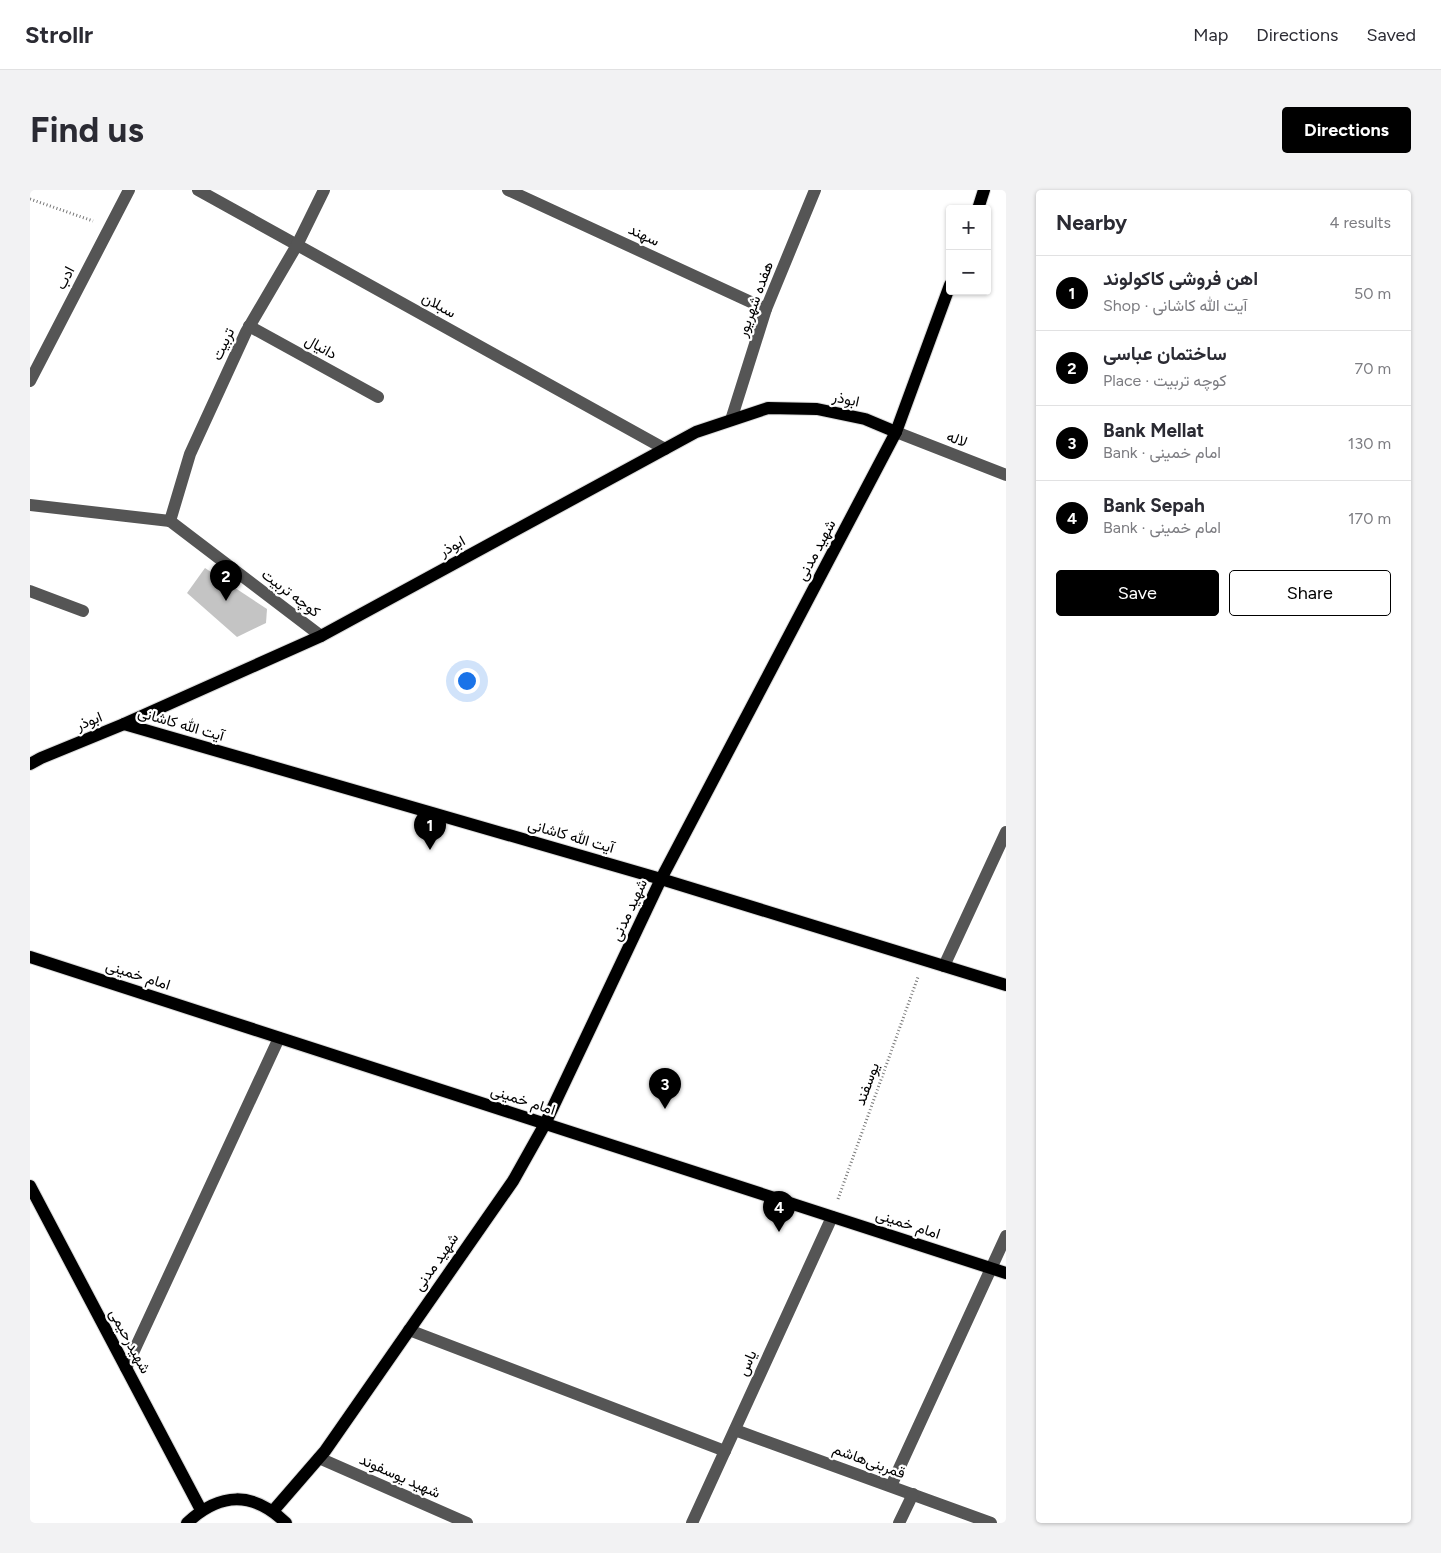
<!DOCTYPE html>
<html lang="en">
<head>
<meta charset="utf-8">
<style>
	:root { --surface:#fff; --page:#f2f2f3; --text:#2b2b33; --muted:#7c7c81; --line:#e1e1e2; --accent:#000 }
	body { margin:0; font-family:Figtree,Vazirmatn,sans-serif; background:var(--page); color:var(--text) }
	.controls { position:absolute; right:15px; top:15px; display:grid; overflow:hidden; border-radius:5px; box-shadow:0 1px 4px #0004 }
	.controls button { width:45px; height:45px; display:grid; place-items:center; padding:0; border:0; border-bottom:1px solid var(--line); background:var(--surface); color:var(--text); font:25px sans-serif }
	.you { position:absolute; left:436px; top:490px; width:18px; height:18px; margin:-12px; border:4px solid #fff; border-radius:50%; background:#1a73e8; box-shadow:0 0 0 8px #1a73e833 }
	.badge { display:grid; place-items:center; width:32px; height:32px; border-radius:50%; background:var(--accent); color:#fff; font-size:16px; font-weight:700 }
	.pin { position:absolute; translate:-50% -41px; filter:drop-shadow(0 1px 2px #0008) }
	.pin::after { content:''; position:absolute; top:26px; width:18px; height:15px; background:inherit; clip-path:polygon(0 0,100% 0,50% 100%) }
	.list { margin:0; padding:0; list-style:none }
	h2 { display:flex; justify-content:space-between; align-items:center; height:65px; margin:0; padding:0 20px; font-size:21px }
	h2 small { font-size:16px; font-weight:400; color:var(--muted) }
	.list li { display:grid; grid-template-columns:32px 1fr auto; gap:15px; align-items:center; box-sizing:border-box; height:75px; padding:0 20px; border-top:1px solid var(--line) }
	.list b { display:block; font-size:19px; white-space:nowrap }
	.list p { margin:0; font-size:16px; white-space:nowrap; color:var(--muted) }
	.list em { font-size:16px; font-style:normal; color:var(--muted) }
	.actions { display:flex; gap:10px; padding:15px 20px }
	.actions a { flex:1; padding:11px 0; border:1px solid var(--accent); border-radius:5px; text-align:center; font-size:18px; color:var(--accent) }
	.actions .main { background:var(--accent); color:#fff }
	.map { position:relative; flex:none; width:976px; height:1333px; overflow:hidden; border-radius:5px }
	header { display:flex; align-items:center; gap:30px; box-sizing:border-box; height:70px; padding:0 25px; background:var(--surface); border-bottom:1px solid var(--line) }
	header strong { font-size:24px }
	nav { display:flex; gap:28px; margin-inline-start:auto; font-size:18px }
	.intro { display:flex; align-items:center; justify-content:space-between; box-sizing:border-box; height:120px; padding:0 30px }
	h1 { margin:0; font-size:35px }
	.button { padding:12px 22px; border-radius:5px; background:var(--accent); color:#fff; font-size:18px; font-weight:700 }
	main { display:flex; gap:30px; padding:0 30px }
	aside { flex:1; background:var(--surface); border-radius:5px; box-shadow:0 1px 4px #0004 }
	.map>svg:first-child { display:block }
</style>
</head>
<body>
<header>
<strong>Strollr</strong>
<nav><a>Map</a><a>Directions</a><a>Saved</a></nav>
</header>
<div class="intro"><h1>Find us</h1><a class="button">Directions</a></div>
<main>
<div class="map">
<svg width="976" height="1333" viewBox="0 0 976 1333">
	<rect width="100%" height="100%" fill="#fff"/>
	<!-- building -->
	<polygon fill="#c4c4c4" points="175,378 237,419 236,433 207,447 157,403"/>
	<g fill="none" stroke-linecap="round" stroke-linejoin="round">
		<!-- major casing -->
		<g stroke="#dbdbdb" stroke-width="14">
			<g id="major">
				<polyline points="948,19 954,0"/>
				<polyline points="94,534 631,689 976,795"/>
				<polyline points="0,574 11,568 94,534 291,446 666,242 738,218 787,219 835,229 866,242"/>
				<polyline points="0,767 976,1083"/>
				<polyline points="0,996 171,1320"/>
				<polyline points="243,1321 295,1261 483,991 515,934 631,689 866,242 920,95"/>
				<path d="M157 1333C190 1302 223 1301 256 1333"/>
			</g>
		</g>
		<!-- path -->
		<g stroke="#777" stroke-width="3" stroke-dasharray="1 2.5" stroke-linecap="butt">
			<polyline points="0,9 63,31"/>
			<polyline points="808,1009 888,787"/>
		</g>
		<!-- minor -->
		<g stroke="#555" stroke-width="12">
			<polyline points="168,0 635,259"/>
			<polyline points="478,0 736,119"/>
			<polyline points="219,136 348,207"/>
			<polyline points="0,191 99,0"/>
			<polyline points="701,230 736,119 785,0"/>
			<polyline points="866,242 976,285"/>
			<polyline points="0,315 140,331"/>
			<polyline points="140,331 160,264 216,142 267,55 294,0"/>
			<polyline points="140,331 291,446"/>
			<polyline points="0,401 53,421"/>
			<polyline points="914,776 976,642"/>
			<polyline points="379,1140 695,1261"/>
			<polyline points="96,1178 249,848"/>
			<polyline points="705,1240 961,1333"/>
			<polyline points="289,1268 437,1333"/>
			<polyline points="861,1296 976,1046"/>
			<polyline points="662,1333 802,1027"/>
			<polyline points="869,1333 883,1304"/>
		</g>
		<!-- major -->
		<use href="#major" stroke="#000" stroke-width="12"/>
	</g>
	<g text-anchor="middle" stroke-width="4.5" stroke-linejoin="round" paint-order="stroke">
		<!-- street labels -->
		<g font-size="15" fill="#000" stroke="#fff">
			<text transform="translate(614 45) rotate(25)" y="5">سهند</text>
			<text transform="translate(35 88) rotate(-63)" y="5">ادب</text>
			<text transform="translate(725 109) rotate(-70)" y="5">هفده شهریور</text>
			<text transform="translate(409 115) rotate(29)" y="5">سبلان</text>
			<text transform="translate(193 154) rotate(-65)" y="5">تربیت</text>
			<text transform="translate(291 157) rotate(29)" y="5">دانیال</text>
			<text transform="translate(816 209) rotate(12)" y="5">ابوذر</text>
			<text transform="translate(927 249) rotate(21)" y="5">لاله</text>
			<text transform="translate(422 356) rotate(-29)" y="5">ابوذر</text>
			<text transform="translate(786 360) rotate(-62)" y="5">شهید مدنی</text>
			<text transform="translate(261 403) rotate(37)" y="5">کوچه تربیت</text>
			<text transform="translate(59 531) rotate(-22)" y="5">ابوذر</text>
			<text transform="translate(151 534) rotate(16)" y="5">آیت الله کاشانی</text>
			<text transform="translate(541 646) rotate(16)" y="5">آیت الله کاشانی</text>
			<text transform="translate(599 720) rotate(-65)" y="5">شهید مدنی</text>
			<text transform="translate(108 785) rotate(18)" y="5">امام خمینی</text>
			<text transform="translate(837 894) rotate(-70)" y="5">یوسفند</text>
			<text transform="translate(493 910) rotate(18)" y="5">امام خمینی</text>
			<text transform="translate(878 1034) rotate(18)" y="5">امام خمینی</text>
			<text transform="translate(406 1072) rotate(-55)" y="5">شهید مدنی</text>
			<text transform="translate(100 1151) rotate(62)" y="5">شهیدرحیمی</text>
			<text transform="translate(717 1173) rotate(-66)" y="5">یاس</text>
			<text transform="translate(839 1271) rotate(20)" y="5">قمربنی‌هاشم</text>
			<text transform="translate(370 1286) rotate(24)" y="5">شهید یوسفوند</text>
		</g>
	</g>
</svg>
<div class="controls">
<button>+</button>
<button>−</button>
</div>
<div class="you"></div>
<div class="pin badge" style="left:400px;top:660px">1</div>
<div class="pin badge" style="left:196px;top:411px">2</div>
<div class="pin badge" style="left:635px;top:919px">3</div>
<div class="pin badge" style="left:749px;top:1042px">4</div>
</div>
<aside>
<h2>Nearby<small>4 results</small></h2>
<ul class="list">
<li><span class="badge">1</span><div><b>اهن فروشی کاکولوند</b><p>Shop · آیت الله کاشانی</p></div><em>50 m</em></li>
<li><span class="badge">2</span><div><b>ساختمان عباسی</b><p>Place · کوچه تربیت</p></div><em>70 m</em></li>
<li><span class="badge">3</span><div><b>Bank Mellat</b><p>Bank · امام خمینی</p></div><em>130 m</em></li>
<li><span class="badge">4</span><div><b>Bank Sepah</b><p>Bank · امام خمینی</p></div><em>170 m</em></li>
</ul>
<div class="actions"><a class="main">Save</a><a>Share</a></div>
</aside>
</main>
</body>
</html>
